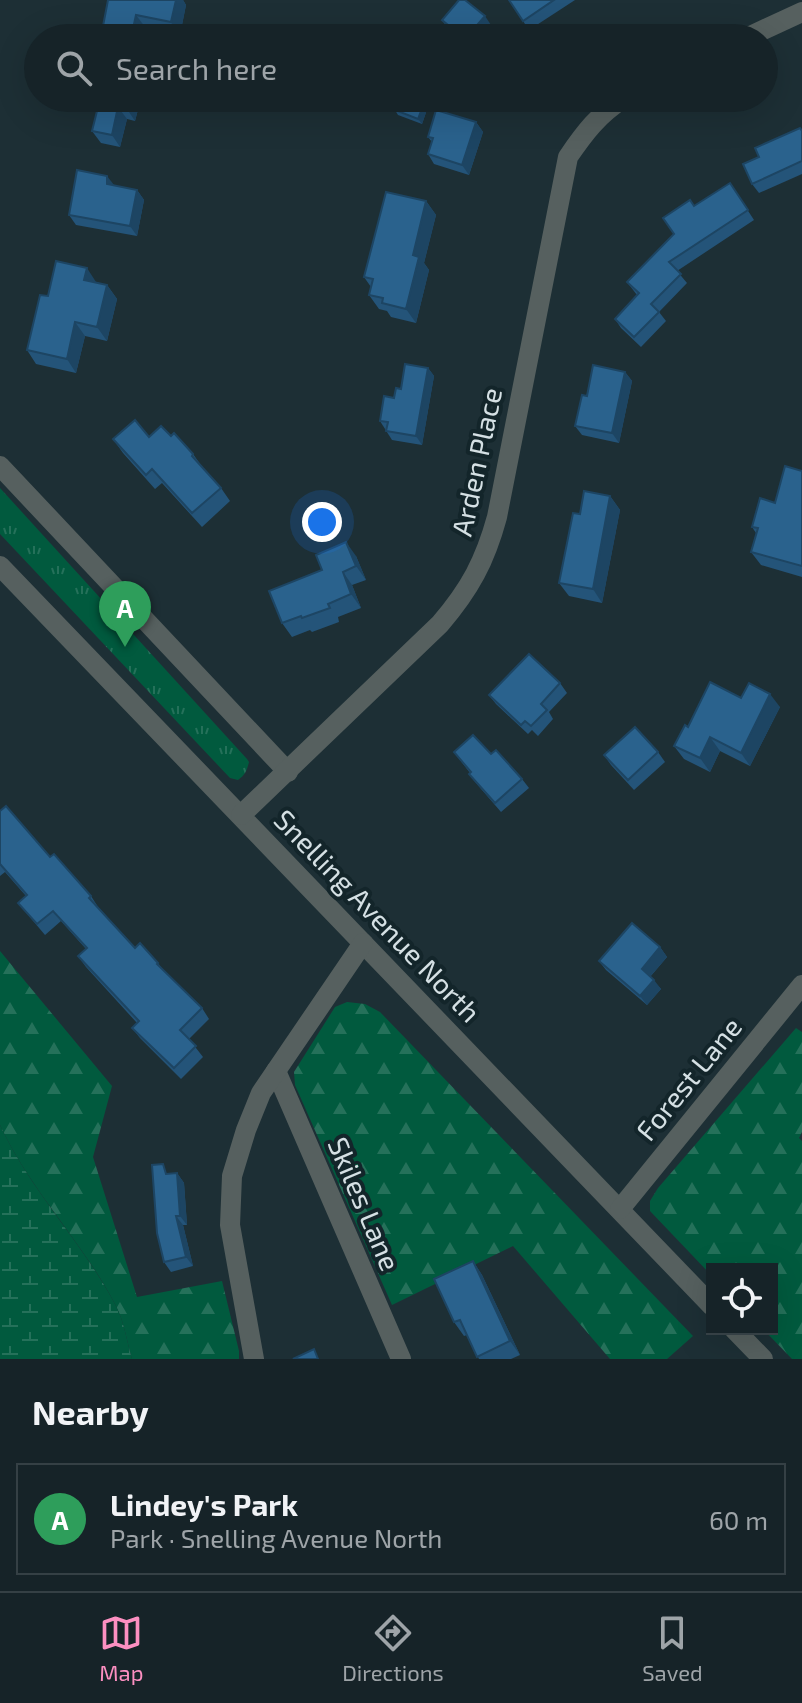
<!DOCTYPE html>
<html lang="en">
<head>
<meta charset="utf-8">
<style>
	:root { --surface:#162328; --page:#1f2b30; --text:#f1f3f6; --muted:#9ea4a8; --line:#354045; --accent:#fc8fc1 }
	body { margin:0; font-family:"Exo 2",sans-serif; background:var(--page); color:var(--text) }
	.controls { position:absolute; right:24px; bottom:24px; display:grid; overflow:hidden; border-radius:0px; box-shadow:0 8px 32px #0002 }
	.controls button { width:72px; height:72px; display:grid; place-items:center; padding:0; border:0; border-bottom:2px solid var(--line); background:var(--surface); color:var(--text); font:40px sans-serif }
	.you { position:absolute; left:322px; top:522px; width:28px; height:28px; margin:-20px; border:6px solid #fff; border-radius:50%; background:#1a73e8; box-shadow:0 0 0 12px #1a73e833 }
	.badge { display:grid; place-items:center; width:52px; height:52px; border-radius:50%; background:var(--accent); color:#fff; font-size:26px; font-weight:700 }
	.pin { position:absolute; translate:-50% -66px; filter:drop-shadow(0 2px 4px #0008) }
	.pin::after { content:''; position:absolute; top:42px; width:28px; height:24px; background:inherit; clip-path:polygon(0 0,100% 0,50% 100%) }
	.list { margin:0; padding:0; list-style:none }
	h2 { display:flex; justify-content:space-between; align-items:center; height:104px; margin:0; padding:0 32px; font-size:34px }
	h2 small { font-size:26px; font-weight:400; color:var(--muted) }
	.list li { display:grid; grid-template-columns:52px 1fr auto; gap:24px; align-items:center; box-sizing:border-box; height:112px; margin:0 16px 16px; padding:0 16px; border:2px solid var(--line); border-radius:0px }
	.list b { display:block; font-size:30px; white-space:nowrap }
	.list p { margin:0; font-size:26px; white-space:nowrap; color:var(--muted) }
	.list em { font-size:26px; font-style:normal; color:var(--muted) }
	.icon { flex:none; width:44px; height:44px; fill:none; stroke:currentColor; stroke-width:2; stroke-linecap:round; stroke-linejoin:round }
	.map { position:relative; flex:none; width:802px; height:1359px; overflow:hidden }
	.search { position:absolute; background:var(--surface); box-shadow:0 8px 32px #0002; left:24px; right:24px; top:24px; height:88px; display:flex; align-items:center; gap:20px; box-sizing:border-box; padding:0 28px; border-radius:44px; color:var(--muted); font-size:30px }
	.sheet { height:232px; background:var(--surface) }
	nav { display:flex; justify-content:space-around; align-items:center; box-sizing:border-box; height:112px; border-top:2px solid var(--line); background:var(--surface); font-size:22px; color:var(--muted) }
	nav a { display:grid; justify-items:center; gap:4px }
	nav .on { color:var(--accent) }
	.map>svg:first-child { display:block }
</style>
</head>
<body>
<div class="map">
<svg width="802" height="1359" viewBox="0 0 802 1359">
	<defs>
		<pattern id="forest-firs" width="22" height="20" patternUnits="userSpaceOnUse" patternTransform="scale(2)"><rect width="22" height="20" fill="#015a3e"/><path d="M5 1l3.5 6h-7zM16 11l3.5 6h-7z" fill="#25715a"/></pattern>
		<pattern id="wetland-marsh" width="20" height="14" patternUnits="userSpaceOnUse" patternTransform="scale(2)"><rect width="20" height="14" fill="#015a3e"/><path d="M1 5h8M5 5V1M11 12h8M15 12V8" fill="none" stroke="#25715a"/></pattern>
		<pattern id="park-tufts" width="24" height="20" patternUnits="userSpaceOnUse" patternTransform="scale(2)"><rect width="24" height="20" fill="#015a3e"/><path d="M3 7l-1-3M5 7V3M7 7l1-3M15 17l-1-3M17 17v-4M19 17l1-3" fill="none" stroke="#25715a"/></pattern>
	</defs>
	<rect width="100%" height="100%" fill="#1d2f35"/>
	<!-- forest -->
	<g fill="url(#forest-firs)">
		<path d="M0 951 112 1086 93 1157 137 1297 222 1281 239 1351V1359H132C127 1342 124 1321 116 1306 83 1242 30 1190 0 1125Z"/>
		<polygon points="347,1002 365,1004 380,1012 693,1336 667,1359 610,1359 513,1246 392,1305 295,1085 294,1072 335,1007"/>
		<polygon points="796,1028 802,1032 802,1132 799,1138 802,1141 802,1359 792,1359 763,1329 772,1329 772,1269 712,1269 712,1276 650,1211 650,1201 658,1188"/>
	</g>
	<!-- wetland -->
	<path fill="url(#wetland-marsh)" d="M0 1125C30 1190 83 1243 116 1306 124 1321 127 1342 132 1359H0Z"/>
	<!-- park -->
	<path fill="url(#park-tufts)" d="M0 488 247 759 249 762C247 770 245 775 238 780L230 778 0 534Z"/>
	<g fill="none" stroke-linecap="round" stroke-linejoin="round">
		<!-- minor -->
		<g stroke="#56605f" stroke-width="20">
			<polyline points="746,38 802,12"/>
			<polyline points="0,466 288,772"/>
			<polyline points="0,566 712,1306"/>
			<path d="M241 815 440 624C470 589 485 561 497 517L568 157C585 132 598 115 624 98"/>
			<polyline points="276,1071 401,1359"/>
			<polyline points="620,1209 802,985"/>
			<polyline points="734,1329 763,1359"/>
			<polyline points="254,1359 230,1225 232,1176 246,1130 261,1093 363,943"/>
		</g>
	</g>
	<!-- wall -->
	<g fill="#245479">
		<polygon points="108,0 183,0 186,5 180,35 145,27 142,38 103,38 105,29 103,26"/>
		<polygon points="509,0 575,0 529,30"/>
		<polygon points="442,20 491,25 481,38 459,38 449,30"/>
		<polygon points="141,98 135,121 127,119 120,147 101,143 92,131 97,112 92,105"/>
		<polygon points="431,98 422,124 398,115 395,110"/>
		<polygon points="483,98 502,98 495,107"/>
		<polygon points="476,122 483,132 469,175 434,164 428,154 432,142 428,137"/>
		<polygon points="802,130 802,174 759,193 752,184 759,157"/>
		<polygon points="730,183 754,220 677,271 687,283 659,312 666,321 641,347 621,328 615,319 637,295 627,282 674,234 694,206"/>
		<polygon points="114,186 137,190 144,200 137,236 76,225 69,215"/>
		<polygon points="426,201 436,215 424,263 429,270 416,323 391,317 387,311 379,309 369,295 371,287 364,277"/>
		<polygon points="96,282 107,285 117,299 107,341 85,336 76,373 36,364 27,350 48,296"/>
		<polygon points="428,368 434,376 422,445 392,440 380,421 401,389"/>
		<polygon points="625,372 632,381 619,443 582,435 575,426 587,396"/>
		<polygon points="171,436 193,454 203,468 221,488 230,501 202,527 162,483 155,489 123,453 113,439"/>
		<polygon points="802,471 802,577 761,565 751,552 756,533 752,527"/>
		<polygon points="610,496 620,510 602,603 569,596 559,583 580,514"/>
		<polygon points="356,556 366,580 352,585 361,608 338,617 339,622 312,632 310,630 292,637 282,623"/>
		<polygon points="560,683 567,693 549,712 553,719 538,736 532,730 528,734 496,704 489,695"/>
		<polygon points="741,698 780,707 750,766 720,751 710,772 684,759 674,746 688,727"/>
		<polygon points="454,752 491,754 522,779 529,788 501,812 476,783 469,774 470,773"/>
		<polygon points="658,752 665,762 634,790 611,765 604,755"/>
		<polygon points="0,811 91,896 98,907 135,948 158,963 163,970 202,1008 209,1019 189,1039 203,1057 181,1079 140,1038 132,1028 137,1023 86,967 78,956 86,949 61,921 45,935 18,903 26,896 5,872 0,876"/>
		<polygon points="660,947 667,957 650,977 661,989 647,1005 606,970 599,961"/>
		<polygon points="177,1173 184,1183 187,1225 183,1225 193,1266 171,1272 164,1262 170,1174"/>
		<polygon points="473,1261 482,1275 520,1355 511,1359 479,1359 467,1335 464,1336 454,1322"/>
	</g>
	<!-- shaded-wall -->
	<g fill="#1d4563">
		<polygon points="176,0 183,0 186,5 180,35 171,22"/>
		<polygon points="136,15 145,27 142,38 131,38"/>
		<polygon points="485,16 491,25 481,38 476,38 471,32"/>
		<polygon points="129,98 141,98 135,121 127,109"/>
		<polygon points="426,98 431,98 422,124 418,119"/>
		<polygon points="489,98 502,98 495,107"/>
		<polygon points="118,107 127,119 120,147 112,135"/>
		<polygon points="476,122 483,132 469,175 462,165"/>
		<polygon points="107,176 114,185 114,194 107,184"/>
		<polygon points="137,190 144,200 137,236 130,226"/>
		<polygon points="426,201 436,215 424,263 429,270 416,323 406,309 413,255"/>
		<polygon points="87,268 96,282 94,294 84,280"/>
		<polygon points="107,285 117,299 107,341 97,327"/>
		<polygon points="75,322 85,336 76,373 67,359"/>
		<polygon points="428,368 434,376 422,445 416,436"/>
		<polygon points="625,372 632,381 619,443 612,433"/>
		<polygon points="610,496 620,510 602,603 593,589"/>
		<polygon points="346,542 356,556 366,580 356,566"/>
		<polygon points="343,572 352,585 361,608 351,594"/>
		<polygon points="770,694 780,707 750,766 741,753"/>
		<polygon points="710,737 720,751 710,772 700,758"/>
		<polygon points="660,947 667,957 648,979 642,969"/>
		<polygon points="654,980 661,989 647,1005 640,996"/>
		<polygon points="177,1173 184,1183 187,1225 180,1216"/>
		<polygon points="176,1216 183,1225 193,1266 186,1257"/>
		<polygon points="473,1261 482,1275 520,1355 510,1341"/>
	</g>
	<!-- building -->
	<g fill="#2a628d" stroke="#1d4563" stroke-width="2">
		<polygon points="108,0 176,0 171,22 136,15 131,38 103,38 105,27 103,26"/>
		<polygon points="459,0 465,0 485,16 471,32 480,38 464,38 442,20"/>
		<polygon points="509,0 554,0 523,21"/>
		<polygon points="94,98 129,98 127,109 118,107 112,135 92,131 98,107 92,105"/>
		<polygon points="399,98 426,98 418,119 395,110"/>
		<polygon points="436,110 476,122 462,165 428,154 433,138 428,137"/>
		<polygon points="800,128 802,131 802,161 752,184 743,164 759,157 755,148"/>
		<polygon points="77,170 107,176 107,184 137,190 130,226 69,215"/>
		<polygon points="730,183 748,210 669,262 681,274 651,304 659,312 634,337 615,319 639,293 627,282 674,234 663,218 690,200 694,206"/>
		<polygon points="386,192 426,201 413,255 419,257 406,309 382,303 383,298 369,295 373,279 364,277"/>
		<polygon points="56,261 87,268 84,280 107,285 97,327 75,322 67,359 27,350 40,295 48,296"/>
		<polygon points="405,364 428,368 416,436 386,431 388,422 380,421 384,396 394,398 396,388 401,389"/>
		<polygon points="593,365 625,372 612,433 575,426 582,395 587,396"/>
		<polygon points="135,420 149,437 161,426 171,436 174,433 193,454 192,456 221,488 192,513 152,469 146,475 113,439"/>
		<polygon points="785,466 802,471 802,566 751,552 758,528 752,527 760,498 775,503"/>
		<polygon points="584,491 610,496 593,589 559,583 573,513 580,514"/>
		<polygon points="346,542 356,566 343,572 351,594 328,604 330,608 302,618 301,616 282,623 269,591 322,570 316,555"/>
		<polygon points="529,654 560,683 541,704 547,710 531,726 525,721 521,725 489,695"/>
		<polygon points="710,682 741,698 749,683 770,694 741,753 710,737 700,758 674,746 685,725 688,727"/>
		<polygon points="635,727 658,752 628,780 604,755"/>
		<polygon points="473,735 491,754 496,750 522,779 495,803 469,774 471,772 454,752"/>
		<polygon points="6,806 50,857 54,854 91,896 89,898 135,948 140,943 158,963 157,964 202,1008 180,1030 196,1046 174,1068 132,1028 139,1021 78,956 87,948 53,911 37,924 18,903 27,895 0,864 0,811"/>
		<polygon points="632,923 660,947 642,969 654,980 640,996 599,961"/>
		<polygon points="163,1164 166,1174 177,1173 180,1216 176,1216 186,1257 164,1262 157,1233 152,1165"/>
		<polygon points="473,1261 510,1341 477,1357 460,1320 454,1322 434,1279"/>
		<polygon points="314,1349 318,1359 293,1359"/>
	</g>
	<g text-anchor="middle" stroke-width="8" stroke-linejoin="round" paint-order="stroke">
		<!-- street labels -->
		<g font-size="28" fill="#d5e0e4" stroke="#13252a">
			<text transform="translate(477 462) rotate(-78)" y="10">Arden Place</text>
			<text transform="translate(377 916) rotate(46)" y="10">Snelling Avenue North</text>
			<text transform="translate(689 1079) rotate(-51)" y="10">Forest Lane</text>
			<text transform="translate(364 1204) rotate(67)" y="10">Skiles Lane</text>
		</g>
	</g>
</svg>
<div class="controls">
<button><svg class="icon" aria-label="locate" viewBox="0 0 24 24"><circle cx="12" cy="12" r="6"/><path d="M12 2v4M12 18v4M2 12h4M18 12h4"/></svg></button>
</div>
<div class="you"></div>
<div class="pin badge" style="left:125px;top:647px;background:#2e9e5b">A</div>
<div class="search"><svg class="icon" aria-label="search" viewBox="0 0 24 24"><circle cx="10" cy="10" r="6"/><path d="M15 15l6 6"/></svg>Search here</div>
</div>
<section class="sheet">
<h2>Nearby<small></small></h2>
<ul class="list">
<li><span class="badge" style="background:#2e9e5b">A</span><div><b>Lindey's Park</b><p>Park · Snelling Avenue North</p></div><em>60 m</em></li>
</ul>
</section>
<nav>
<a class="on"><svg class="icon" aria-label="map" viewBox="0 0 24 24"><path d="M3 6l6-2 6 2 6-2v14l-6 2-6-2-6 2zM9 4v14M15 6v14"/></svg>Map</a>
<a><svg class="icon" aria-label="directions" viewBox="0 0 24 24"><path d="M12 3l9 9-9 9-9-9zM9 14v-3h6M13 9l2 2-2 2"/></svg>Directions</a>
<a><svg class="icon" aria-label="saved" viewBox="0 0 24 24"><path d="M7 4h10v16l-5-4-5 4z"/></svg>Saved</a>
</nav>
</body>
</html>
